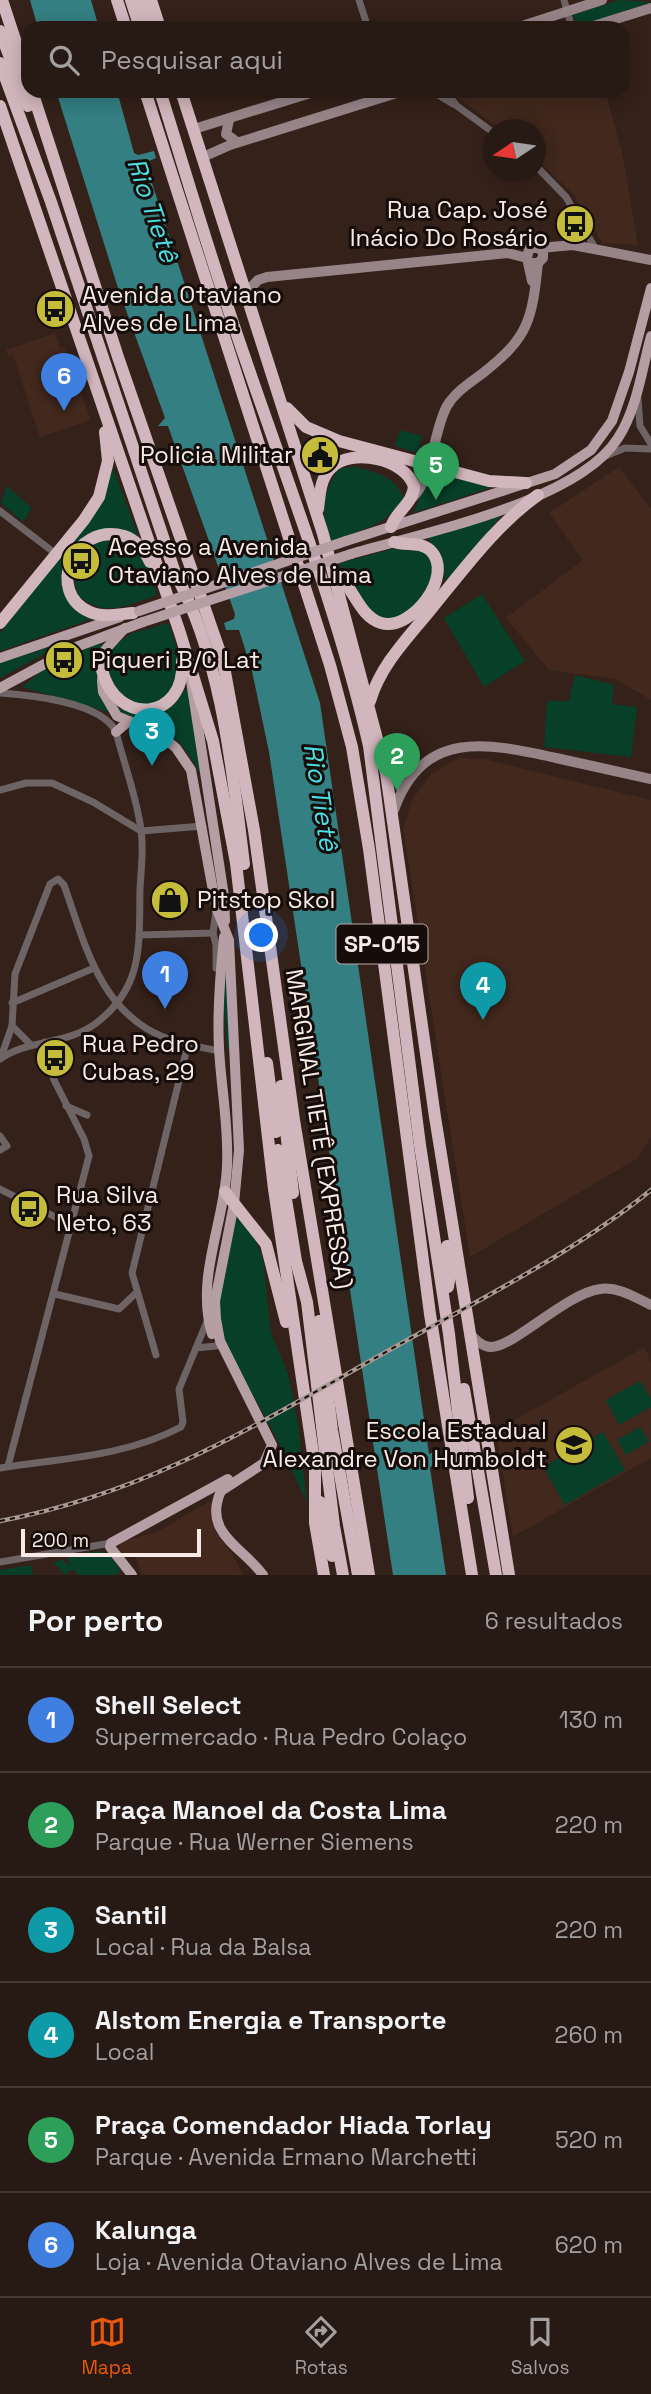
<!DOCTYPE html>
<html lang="pt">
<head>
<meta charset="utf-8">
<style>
	:root { --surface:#271913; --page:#2f221c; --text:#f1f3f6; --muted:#a4a0a0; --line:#433833; --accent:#ea580c }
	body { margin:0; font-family:"Space Grotesk",sans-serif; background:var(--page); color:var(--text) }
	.compass { position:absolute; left:483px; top:119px; width:63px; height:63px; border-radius:50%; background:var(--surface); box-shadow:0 4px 18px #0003; rotate:257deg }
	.scale { position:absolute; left:21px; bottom:18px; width:180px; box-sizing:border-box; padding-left:7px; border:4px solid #f8ebe5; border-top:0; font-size:19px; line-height:24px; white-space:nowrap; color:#f8ebe5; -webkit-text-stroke:5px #160d0a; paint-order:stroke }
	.you { position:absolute; left:262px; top:936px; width:24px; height:24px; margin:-18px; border:5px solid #fff; border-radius:50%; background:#1a73e8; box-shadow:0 0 0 10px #1a73e833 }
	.badge { display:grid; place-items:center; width:46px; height:46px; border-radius:50%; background:var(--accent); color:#fff; font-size:23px; font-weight:700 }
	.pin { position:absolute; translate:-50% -58px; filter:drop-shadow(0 2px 4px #0008) }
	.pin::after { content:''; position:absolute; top:37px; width:24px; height:21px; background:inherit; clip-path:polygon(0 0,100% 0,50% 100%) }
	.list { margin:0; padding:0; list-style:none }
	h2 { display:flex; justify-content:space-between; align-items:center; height:91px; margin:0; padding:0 28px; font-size:30px }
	h2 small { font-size:23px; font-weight:400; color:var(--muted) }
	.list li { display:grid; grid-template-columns:46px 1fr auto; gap:21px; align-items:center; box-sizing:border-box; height:105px; padding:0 28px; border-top:2px solid var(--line) }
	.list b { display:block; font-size:26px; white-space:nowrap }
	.list p { margin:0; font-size:23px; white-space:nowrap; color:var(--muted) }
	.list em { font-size:23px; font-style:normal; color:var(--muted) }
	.icon { flex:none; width:38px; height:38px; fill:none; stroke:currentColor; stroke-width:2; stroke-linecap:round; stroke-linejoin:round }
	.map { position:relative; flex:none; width:651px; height:1575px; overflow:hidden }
	.search { position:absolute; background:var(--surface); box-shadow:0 4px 18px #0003; left:21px; right:21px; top:21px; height:77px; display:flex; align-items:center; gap:18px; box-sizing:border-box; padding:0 24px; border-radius:21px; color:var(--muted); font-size:26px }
	.sheet { height:721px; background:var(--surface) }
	nav { display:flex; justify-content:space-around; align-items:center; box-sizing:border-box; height:98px; border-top:2px solid var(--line); background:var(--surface); font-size:19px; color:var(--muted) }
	nav a { display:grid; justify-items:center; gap:4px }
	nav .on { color:var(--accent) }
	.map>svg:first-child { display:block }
</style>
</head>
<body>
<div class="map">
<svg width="651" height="1575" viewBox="0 0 651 1575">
	<rect width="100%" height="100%" fill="#342119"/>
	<!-- built -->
	<g fill="#42281d">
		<polygon points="449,91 605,91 623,156 638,245 602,243 575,196 536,159 536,130 500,129"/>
		<polygon points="55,333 60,348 64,347 91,420 40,437 13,355 8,356 6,350"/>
		<polygon points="619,467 651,509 651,700 616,679 549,670 506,618 583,560 549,513"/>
		<polygon points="459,758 484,759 651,800 651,1137 638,1158 470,1257 403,829 412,800 431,774"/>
		<polygon points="645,1347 651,1363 651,1458 513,1537 496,1432 498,1429"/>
		<polygon points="212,1500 215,1531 234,1557 243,1575 141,1575 136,1556 121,1556 117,1550 123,1541 157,1532"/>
	</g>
	<!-- green -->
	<g fill="#073f29">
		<polygon points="619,0 651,2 578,27 573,15"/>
		<polygon points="400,430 422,436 418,453 395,446"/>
		<polygon points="113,467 139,538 92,535 64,573 91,619 0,651 0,633 76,537"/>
		<path d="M356 467C378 473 394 476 404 498 387 526 359 531 331 541 319 515 322 490 340 468Z"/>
		<polygon points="432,470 493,487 413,513"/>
		<polygon points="7,486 32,508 23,522 1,503"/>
		<polygon points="501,516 446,582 442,559 427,537"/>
		<path d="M108 538C145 547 148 560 157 595 125 606 107 618 78 596L73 571 83 549Z"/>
		<polygon points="396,548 415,548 431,557 435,577 407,616 386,622 362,606 339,563"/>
		<polygon points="482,594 525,661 484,687 444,618"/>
		<path d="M168 623C178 644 187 686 161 700 155 704 146 704 139 706 113 690 105 681 110 649L130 634Z"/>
		<polygon points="103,641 97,664 108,712 22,687 45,668"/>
		<polygon points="64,642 67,642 0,678 0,663"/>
		<polygon points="575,675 614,685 612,704 637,707 631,757 544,747 547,701 569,701"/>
		<path d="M188 689 201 776C190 755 179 737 157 725 143 718 125 720 116 706 135 718 172 711 183 690Z"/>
		<polygon points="225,963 231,1049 227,1049 223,997"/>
		<polygon points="237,1216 252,1232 263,1259 271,1333 288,1374 298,1424 307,1503 274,1433 225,1345 218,1305"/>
		<polygon points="640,1381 651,1399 651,1407 619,1425 606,1400"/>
		<polygon points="640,1427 649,1441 626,1455 617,1440"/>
		<polygon points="603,1432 625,1470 565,1505 543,1467"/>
		<polygon points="98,1551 110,1554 121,1571 116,1575 78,1575 74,1569 65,1575 53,1562 63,1560 71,1567 67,1558"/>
		<polygon points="31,1565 33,1575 0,1575 0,1570"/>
	</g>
	<!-- water -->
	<g fill="#347f82">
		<polygon points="30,0 91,0 99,28 38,28"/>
		<polygon points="56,91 117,91 134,153 138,155 154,151 156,158 140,165 152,183 320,703 429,1454 437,1451 438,1458 430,1468 446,1575 393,1575 269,752 252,671 239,630 226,630 224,623 234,619 235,614 168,426 158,426 165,418 118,288"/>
	</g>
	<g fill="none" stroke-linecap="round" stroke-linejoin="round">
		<!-- street -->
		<g stroke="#6e6365" stroke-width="7">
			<polyline points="359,0 368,28"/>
			<polyline points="564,0 572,28"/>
			<polyline points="432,91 453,104"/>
			<polyline points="445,91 457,106 494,133"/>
			<polyline points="536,166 566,197 595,248"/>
			<polyline points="638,399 640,426 651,444"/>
			<polyline points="603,457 625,448 651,449"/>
			<polyline points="0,511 56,554"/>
			<path d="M0 693C30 695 102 702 116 732 124 764 137 798 141 830 144 849 141 870 140 889 139 946 144 987 95 1024 66 1045 29 1039 0 1059"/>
			<polyline points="0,790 26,783 52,783 93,802 141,831 203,826"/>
			<polyline points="216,911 213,933 216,945 216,968"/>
			<polyline points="139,935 213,933"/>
			<polyline points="12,1003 94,968"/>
			<polyline points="12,1026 31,1045"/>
			<path d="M1 1057 12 1026 15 974 50 884 58 879 64 885C85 944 100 1013 166 1038 182 1045 201 1047 219 1051"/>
			<polyline points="66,1106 87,1115"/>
			<polyline points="0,1136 7,1146 0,1150"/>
			<polyline points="0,1189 73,1226"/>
			<polyline points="55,1294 119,1309 136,1293"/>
			<polyline points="196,1348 216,1346"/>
			<polyline points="156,1355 132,1273 188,1044"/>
			<polyline points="8,1466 89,1156 84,1139 54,1080 45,1042"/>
			<path d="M0 1468C62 1458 124 1457 181 1427L183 1422 179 1389 208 1319"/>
			<polyline points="0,1562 111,1543"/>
		</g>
		<!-- secondary -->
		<g stroke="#968489" stroke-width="10">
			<polyline points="516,28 602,0"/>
			<polyline points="587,28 651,8"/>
			<polyline points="229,120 226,134 237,142"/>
			<polyline points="194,129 317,91"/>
			<polyline points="203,157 230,145 403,91"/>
			<polyline points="540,248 573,245 651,260"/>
			<polyline points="532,263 538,263 543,258 543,252 537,247 529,249 527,258 532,281"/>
			<polyline points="245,294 258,280 267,277 508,253 527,258"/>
			<path d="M413 497C433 478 433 431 447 406 455 392 470 383 483 373 529 337 532 320 538 263"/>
			<path d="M394 810C423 728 488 743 556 758 588 765 619 772 651 779"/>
			<path d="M469 1333C475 1339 482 1347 491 1347 516 1346 565 1294 600 1289 618 1286 636 1298 651 1305"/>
		</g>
		<!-- primary -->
		<g stroke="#b59ea4" stroke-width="10">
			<polyline points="346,541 555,474 591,450 612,421 629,372 651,288"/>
			<path d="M351 554C422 533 578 502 618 438 637 409 642 369 651 336"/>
			<path d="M125 628 105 650 102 681 103 692 117 716 158 733 176 748 191 770 216 907 229 940 239 1150 234 1204 215 1301 216 1319 220 1341 272 1445 264 1463 221 1491C202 1533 243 1547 263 1575"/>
			<polyline points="0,658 120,617"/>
			<polyline points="191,681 224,896 225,921"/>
			<polyline points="0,688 76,647 143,622"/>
			<polyline points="116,732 129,721"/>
			<path d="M212 1334C195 1277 225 1222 227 1166 229 1127 221 1087 219 1048 217 1010 220 975 224 937"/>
			<polyline points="132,1575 110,1547 111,1543 228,1479"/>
		</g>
		<!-- highway -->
		<g stroke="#d2b6bd" stroke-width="12">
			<polyline points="2,0 28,79"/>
			<polyline points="117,0 126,28"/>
			<polyline points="131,0 140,28"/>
			<polyline points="142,0 149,28"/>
			<polyline points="151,0 160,28"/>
			<polyline points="0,31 28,106"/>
			<polyline points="0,63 51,202 177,579"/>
			<polyline points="32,91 118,357 223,661 254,830 294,1120 369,1575"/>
			<polyline points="145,91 330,665 352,747 369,849 430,1314 472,1575"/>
			<path d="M160 91C188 180 214 270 245 358 289 487 339 614 369 746L420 1145 449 1334 468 1498"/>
			<polyline points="181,91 323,534 386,773 435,1117 509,1575"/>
			<polyline points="0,106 180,633 213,741 236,863 274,1189 315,1467 315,1523 324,1575"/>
			<polyline points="287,408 306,427 339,441 489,481 526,483"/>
			<path d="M318 509C320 494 320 479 331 468 351 447 407 459 414 487 412 505 396 511 391 527"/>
			<path d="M334 572C353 584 358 616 381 623 411 632 456 575 430 550 420 541 406 546 394 542"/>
			<path d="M175 573C222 660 232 767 244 864"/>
			<path d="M133 613C120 614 103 618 90 612 45 593 73 522 124 536 136 540 145 551 150 562"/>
			<polyline points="0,623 84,520 99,497 108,461 105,432"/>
			<path d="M102 670C116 727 186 721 182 661"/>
			<path d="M370 701C381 664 408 638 432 608 465 568 496 525 538 495"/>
			<polyline points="267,1063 276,1132"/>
			<polyline points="281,1086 293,1193"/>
			<polyline points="278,1150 296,1261 307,1302 334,1526 343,1575"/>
			<polyline points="225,1192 266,1244 286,1322"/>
			<polyline points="447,1246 450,1274 448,1287"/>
			<polyline points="319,1321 332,1430 358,1575"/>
			<polyline points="464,1389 496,1575"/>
			<polyline points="320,1502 332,1556"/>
		</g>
		<!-- rail casing -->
		<g stroke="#a99993" stroke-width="4.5">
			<path id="rail" d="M0 1521C154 1492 267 1418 402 1343 486 1296 576 1251 651 1190"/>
		</g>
		<!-- rail -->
		<use href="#rail" stroke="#160d0a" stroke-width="2" stroke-dasharray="5" stroke-linecap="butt"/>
		<!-- primary-bridge -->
		<g stroke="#b59ea4" stroke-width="10">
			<polyline points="139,611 346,541"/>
			<polyline points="143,622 351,554"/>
		</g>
	</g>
	<!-- icons -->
	<defs>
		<g id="bus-disc" transform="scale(2.0125)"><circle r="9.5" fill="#c6bc3c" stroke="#160d0a"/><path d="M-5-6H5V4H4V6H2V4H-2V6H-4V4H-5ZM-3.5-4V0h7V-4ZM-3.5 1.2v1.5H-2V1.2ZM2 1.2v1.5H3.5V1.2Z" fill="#111"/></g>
		<g id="civic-disc" transform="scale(2.0125)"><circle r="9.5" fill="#c6bc3c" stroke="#160d0a"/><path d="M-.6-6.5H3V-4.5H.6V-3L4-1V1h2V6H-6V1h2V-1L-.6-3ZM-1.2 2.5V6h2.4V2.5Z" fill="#111"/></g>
		<g id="shop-disc" transform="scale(2.0125)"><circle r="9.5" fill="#c6bc3c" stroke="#160d0a"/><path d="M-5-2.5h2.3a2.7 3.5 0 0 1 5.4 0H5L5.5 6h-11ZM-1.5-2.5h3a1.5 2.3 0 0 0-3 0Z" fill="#111"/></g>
		<g id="school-disc" transform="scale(2.0125)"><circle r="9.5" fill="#c6bc3c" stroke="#160d0a"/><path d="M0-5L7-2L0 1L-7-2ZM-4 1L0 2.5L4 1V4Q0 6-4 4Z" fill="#111"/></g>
	</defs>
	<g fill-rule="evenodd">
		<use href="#bus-disc" x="575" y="224"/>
		<use href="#bus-disc" x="55" y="309"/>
		<use href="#civic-disc" x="320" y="455"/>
		<use href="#bus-disc" x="81" y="561"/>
		<use href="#bus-disc" x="64" y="660"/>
		<use href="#shop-disc" x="170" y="900"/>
		<use href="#bus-disc" x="55" y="1058"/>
		<use href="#bus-disc" x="29" y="1209"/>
		<use href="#school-disc" x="574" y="1445"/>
	</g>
	<g text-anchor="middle" stroke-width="6" stroke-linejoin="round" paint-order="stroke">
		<!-- shield labels -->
		<rect fill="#160d0a" stroke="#b4a8a3" stroke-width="2" x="336.5" y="924.5" width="91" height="39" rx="5"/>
		<g font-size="23" font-weight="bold" fill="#f8ebe5">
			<text x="382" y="952">SP-015</text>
		</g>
		<!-- poi labels -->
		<g font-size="24" fill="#f8ebe5" stroke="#160d0a" text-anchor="start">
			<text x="548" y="218" text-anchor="end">Rua Cap. José<tspan x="548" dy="28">Inácio Do Rosário</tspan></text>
			<text x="82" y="303">Avenida Otaviano<tspan x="82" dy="28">Alves de Lima</tspan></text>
			<text x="293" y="463" text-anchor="end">Policia Militar</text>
			<text x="108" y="555">Acesso a Avenida<tspan x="108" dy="28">Otaviano Alves de Lima</tspan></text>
			<text x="91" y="668">Piqueri B/C Lat</text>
			<text x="197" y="908">Pitstop Skol</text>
			<text x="82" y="1052">Rua Pedro<tspan x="82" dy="28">Cubas, 29</tspan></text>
			<text x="56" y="1203">Rua Silva<tspan x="56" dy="28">Neto, 63</tspan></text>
			<text x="547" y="1439" text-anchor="end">Escola Estadual<tspan x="547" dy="28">Alexandre Von Humboldt</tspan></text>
		</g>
		<!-- street labels -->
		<g font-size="24" fill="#f8ebe5" stroke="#160d0a">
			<text transform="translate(319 1129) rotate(81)" y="8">MARGINAL TIETÊ (EXPRESSA)</text>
		</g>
		<!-- water labels -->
		<g font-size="26" font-style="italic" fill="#4adee4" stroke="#160d0a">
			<text transform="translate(153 210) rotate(71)" y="9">Rio Tietê</text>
			<text transform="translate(321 797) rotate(81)" y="9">Rio Tietê</text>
		</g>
	</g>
</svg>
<svg class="compass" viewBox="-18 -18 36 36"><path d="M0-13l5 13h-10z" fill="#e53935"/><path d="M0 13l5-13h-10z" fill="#a4a0a0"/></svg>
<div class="scale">200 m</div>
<div class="you"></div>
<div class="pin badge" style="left:165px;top:1009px;background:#3f7fe0">1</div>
<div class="pin badge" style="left:397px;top:791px;background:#2e9e5b">2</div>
<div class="pin badge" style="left:152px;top:766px;background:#0f9aa8">3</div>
<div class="pin badge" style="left:483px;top:1020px;background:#0f9aa8">4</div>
<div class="pin badge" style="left:436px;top:500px;background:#2e9e5b">5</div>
<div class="pin badge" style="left:64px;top:411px;background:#3f7fe0">6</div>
<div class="search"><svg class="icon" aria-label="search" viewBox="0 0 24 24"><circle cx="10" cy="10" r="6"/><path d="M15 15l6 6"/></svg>Pesquisar aqui</div>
</div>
<section class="sheet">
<h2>Por perto<small>6 resultados</small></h2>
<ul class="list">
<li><span class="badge" style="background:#3f7fe0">1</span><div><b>Shell Select</b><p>Supermercado · Rua Pedro Colaço</p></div><em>130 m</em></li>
<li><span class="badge" style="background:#2e9e5b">2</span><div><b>Praça Manoel da Costa Lima</b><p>Parque · Rua Werner Siemens</p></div><em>220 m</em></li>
<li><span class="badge" style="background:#0f9aa8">3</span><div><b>Santil</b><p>Local · Rua da Balsa</p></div><em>220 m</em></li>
<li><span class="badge" style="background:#0f9aa8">4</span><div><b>Alstom Energia e Transporte</b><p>Local</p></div><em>260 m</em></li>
<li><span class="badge" style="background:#2e9e5b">5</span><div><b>Praça Comendador Hiada Torlay</b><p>Parque · Avenida Ermano Marchetti</p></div><em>520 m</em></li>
<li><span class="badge" style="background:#3f7fe0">6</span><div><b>Kalunga</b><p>Loja · Avenida Otaviano Alves de Lima</p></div><em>620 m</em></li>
</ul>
</section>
<nav>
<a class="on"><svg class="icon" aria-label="map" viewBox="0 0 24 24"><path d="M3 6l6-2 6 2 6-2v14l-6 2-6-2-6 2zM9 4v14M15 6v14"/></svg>Mapa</a>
<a><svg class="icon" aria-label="directions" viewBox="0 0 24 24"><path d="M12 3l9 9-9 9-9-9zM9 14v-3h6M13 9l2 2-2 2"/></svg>Rotas</a>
<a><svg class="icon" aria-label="saved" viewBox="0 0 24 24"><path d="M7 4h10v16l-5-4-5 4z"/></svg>Salvos</a>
</nav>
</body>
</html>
